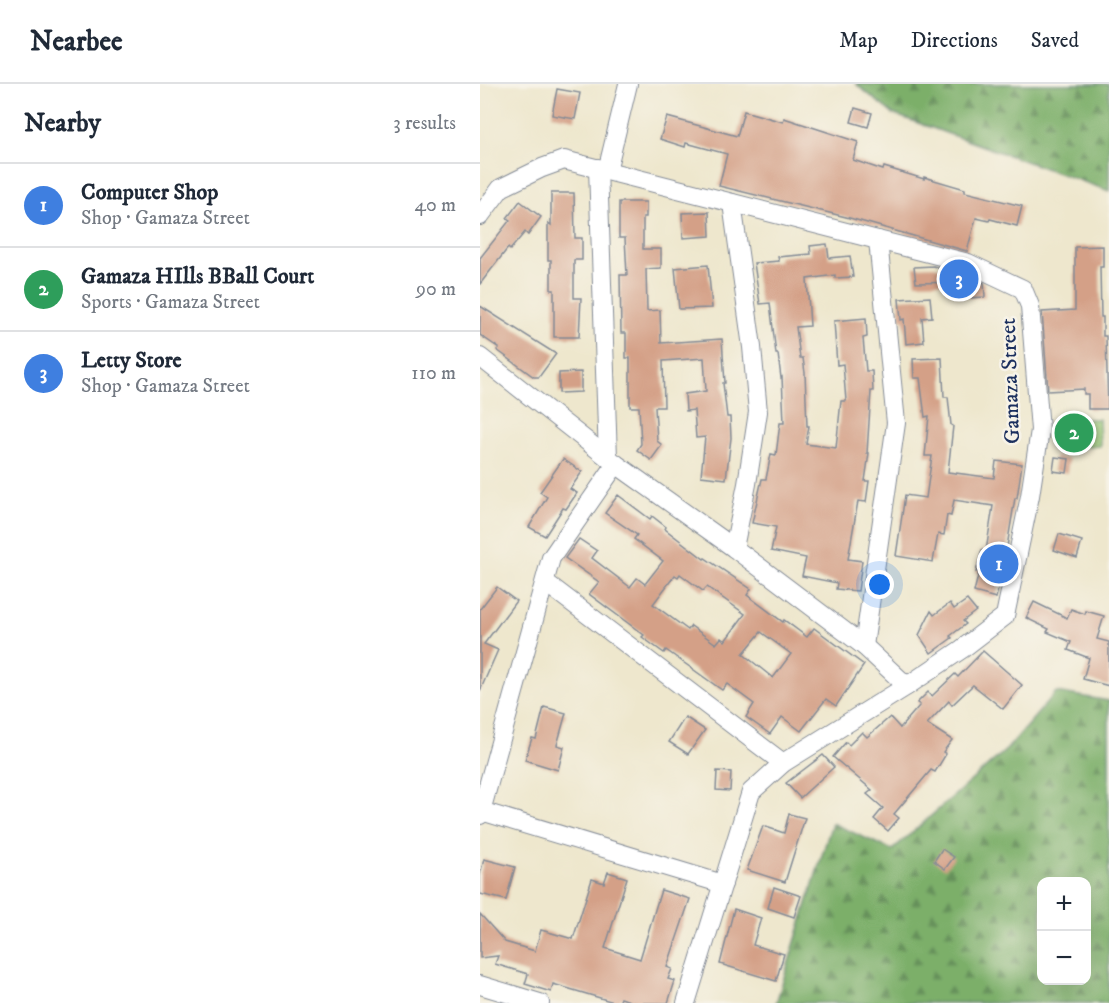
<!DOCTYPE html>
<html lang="en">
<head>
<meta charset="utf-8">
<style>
	:root { --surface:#fff; --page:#f2f2f3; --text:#1f2937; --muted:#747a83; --line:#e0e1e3; --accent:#d93025 }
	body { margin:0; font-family:"IM FELL DW Pica",serif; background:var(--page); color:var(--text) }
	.controls { position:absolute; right:18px; bottom:18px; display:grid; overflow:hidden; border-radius:12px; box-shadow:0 6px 24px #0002 }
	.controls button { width:54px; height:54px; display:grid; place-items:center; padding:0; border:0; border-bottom:2px solid var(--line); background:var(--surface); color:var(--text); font:30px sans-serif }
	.you { position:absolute; left:400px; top:501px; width:21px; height:21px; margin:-15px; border:4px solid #fff; border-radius:50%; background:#1a73e8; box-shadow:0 0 0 9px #1a73e833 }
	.badge { display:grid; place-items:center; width:39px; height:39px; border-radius:50%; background:var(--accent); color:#fff; font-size:20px; font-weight:700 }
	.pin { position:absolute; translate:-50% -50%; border:3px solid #fff; box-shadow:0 2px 6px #0006 }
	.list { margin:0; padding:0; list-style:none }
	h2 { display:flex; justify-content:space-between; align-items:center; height:78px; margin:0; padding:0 24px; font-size:26px }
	h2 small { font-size:20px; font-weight:400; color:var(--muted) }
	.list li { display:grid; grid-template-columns:39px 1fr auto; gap:18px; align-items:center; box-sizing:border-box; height:84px; padding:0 24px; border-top:2px solid var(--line) }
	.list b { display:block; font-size:22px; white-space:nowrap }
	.list p { margin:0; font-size:20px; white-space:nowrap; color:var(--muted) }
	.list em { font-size:20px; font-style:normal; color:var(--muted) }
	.map { position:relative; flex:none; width:629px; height:919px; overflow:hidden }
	header { display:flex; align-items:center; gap:36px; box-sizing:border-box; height:84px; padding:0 30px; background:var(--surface); border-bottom:2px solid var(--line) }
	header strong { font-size:28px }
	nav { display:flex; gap:33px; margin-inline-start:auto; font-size:21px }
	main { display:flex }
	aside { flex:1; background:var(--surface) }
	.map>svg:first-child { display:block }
</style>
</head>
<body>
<header>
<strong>Nearbee</strong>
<nav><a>Map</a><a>Directions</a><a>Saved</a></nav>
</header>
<main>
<aside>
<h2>Nearby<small>3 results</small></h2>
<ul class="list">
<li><span class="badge" style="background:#3f7fe0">1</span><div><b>Computer Shop</b><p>Shop · Gamaza Street</p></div><em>40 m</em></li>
<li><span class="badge" style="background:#2e9e5b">2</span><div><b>Gamaza HIlls BBall Court</b><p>Sports · Gamaza Street</p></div><em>90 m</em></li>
<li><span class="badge" style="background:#3f7fe0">3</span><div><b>Letty Store</b><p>Shop · Gamaza Street</p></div><em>110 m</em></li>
</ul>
</aside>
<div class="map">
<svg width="629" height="919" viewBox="0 0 629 919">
	<defs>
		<pattern id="forest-firs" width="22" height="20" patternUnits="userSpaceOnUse" patternTransform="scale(1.5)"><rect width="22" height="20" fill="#7caf69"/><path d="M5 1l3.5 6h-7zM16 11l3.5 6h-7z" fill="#658f5a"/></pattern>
	</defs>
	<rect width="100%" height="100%" fill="#f7f3e8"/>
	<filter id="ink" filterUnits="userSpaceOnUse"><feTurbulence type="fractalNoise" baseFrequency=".0167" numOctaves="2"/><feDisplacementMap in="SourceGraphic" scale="12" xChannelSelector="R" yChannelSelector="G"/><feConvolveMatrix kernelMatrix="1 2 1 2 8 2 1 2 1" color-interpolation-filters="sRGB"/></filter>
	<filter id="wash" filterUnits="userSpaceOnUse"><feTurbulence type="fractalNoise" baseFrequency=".008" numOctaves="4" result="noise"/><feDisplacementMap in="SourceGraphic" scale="24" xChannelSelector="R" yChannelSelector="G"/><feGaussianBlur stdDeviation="1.35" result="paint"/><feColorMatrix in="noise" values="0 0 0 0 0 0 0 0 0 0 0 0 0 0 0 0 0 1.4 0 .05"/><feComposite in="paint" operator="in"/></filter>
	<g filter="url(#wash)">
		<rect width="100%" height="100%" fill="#eee7cd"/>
		<!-- forest -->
		<g fill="url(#forest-firs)" stroke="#4c6f64" stroke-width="1.5" fill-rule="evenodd">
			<polygon points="376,0 629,0 629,107 413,30"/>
			<path d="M576 608 629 617V919H296L352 739 412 766 527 665ZM562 798H606V896H562Z"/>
		</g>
		<!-- pitch -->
		<polygon fill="#9bcb79" stroke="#5b7d6c" stroke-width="1.5" points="588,335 619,335 620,362 588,363"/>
		<g id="blocks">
			<!-- building -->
			<g fill="#d4a087" fill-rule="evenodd">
				<polygon points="77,5 100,9 95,35 72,31"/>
				<polygon points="375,24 392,29 388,43 371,38"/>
				<polygon points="264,27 303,38 304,34 378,58 373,76 403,86 404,83 444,95 444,93 485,105 485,108 542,122 537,142 510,135 509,137 496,134 487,167 366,133 239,102 247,70 206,59 205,63 180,55 187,33 257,52"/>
				<polygon points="71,109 94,109 95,154 102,154 102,176 94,176 94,214 101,214 99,253 74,253 74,206 71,206 71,176 68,176 68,139 71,141"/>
				<polygon points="40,117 61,133 48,151 45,148 30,166 28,164 0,200 0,174 30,136 27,134"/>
				<polygon points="139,118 166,118 166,133 163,133 163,165 181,165 181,184 166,185 167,227 180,226 181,259 242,255 245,299 243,299 247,333 250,333 251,354 246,395 221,392 225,353 216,354 214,326 206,327 205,310 226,307 224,274 183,277 184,323 175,323 177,357 182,361 171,376 157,366 161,360 159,323 150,323 150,274 146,274 146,249 141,249 140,191 147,191 145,154 139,154"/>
				<polygon points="229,128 230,152 203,154 202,129"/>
				<polygon points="347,160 349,174 370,172 373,193 355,194 355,191 327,195 330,242 316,243 320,274 323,274 325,289 327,342 329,342 326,360 356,364 361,317 366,317 363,280 357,281 354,237 386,234 387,253 383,254 386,287 392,287 393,307 391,307 387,369 389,369 385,397 389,397 386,418 378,417 368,475 382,477 378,507 356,505 357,499 322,492 326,474 291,467 296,443 272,439 282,395 286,395 291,370 296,371 300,339 304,339 302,293 301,294 298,270 296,270 290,219 280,220 274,179 299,177 298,173 331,170 330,162"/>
				<polygon points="623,162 623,183 620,183 621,233 623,233 623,252 626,252 628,325 608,325 608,310 604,310 604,305 568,307 562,228 595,226 595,163"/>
				<polygon points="228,181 232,224 199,225 195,184"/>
				<polygon points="453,182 485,190 484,198 436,199 434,183"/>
				<polygon points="500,197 504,199 505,213 488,214 487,198"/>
				<polygon points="450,213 452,233 442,234 444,258 426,260 424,235 421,236 419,215"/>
				<polygon points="0,222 76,270 59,293 54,293 17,266 19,264 0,251"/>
				<polygon points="462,274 464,313 468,313 471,341 473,342 468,388 514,394 516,377 542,380 537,414 535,414 525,475 516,514 494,508 499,488 496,488 502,466 506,467 513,422 474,416 471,432 467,431 464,451 458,450 453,478 416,472 425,411 446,414 452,372 445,372 449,332 445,333 440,294 434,294 433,275"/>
				<polygon points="101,288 101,308 79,309 79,289"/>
				<polygon points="575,373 589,375 587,389 573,387"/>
				<polygon points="83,375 102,388 90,405 97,409 86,425 83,424 65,452 49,443 67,413 60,408"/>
				<path d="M138 411 170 435 172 432 186 443 185 445 224 475 225 474 271 505 267 511 303 538 304 536 327 553 334 544 384 581 356 622 346 615 321 647 302 633 290 650 266 633 274 620 247 600 242 606 186 566 184 569 162 553 164 551 109 510 119 498 85 474 99 455 117 467 112 474 150 503 157 494 165 500 183 477 154 455 157 451 125 429ZM200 490 223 507 227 503 265 530 245 557 241 554 236 560 211 542 208 546 173 520 195 491 198 493ZM281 548 311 570 293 594 263 570Z"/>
				<polygon points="579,450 602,457 597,474 574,466"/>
				<polygon points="17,503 36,517 4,560 18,566 0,607 0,525"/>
				<polygon points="487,516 496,527 483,537 486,540 470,552 472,554 451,569 439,551 451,527 454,531 470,519 474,525"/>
				<polygon points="554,518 587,534 591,525 605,530 606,527 624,532 617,555 629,558 629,602 603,595 609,574 588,566 591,558 567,548 569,545 546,534"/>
				<polygon points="503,567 542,601 523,625 493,601 472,621 469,617 447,640 472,656 463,668 466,670 455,688 451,686 414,730 419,734 408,747 394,735 403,724 387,710 392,706 353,673 366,658 369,661 382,648 387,653 410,633 420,644 440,621 437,619 448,608 452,612 475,590 478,593"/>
				<polygon points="64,623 86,629 77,661 84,663 78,686 45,676 52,654 56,655"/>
				<polygon points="205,633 225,646 208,670 189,658"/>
				<polygon points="343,671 354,683 320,714 306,699"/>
				<polygon points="237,687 251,688 250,707 236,706"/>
				<polygon points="309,730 325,734 305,798 267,786 283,742 304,749"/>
				<polygon points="462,765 474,773 465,785 454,777"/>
				<polygon points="4,775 35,783 26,816 0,810 0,791"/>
				<polygon points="128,788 147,794 125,864 160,875 181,806 210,815 187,883 192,885 188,895 195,897 188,919 155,919 141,914 139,919 137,919 73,900 71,908 45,900 48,890 15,880 18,872 0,874 0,830 25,858 55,867 61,846 93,855 112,795 124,799"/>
				<polygon points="294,803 321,812 314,833 288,824"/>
				<polygon points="254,825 281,834 273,861 304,870 296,897 240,880"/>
			</g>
		</g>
	</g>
	<g filter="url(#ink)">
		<use href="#blocks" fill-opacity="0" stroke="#848b96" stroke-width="1.5"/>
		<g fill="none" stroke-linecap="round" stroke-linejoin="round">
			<!-- street casing -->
			<g stroke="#848b96" stroke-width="20">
				<g id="street">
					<polyline points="118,84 128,374"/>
					<polyline points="127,87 148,0"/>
					<polyline points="252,119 272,263 278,328 267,400 254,464"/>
					<polyline points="0,132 21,104 62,84 84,76 488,179 543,205 550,222 560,346 550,412 525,532 482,565 427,602 303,679 271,708 206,919"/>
					<polyline points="0,273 136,380 254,464 384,562 427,602"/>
					<polyline points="65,498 303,679"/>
					<polyline points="384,562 416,339 398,156"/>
					<polyline points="1,727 243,800"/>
					<polyline points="0,731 71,474 136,380"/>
					<polyline points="0,901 60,919"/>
				</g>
			</g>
			<!-- street -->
			<use href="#street" stroke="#fff" stroke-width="18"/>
		</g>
	</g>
	<g text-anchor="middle" stroke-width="5" stroke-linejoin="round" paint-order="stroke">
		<!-- street labels -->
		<g font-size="22" fill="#1b2f5e" stroke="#f7f3e8">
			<text transform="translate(529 297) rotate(-92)" y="8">Gamaza Street</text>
		</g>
	</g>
</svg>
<div class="controls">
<button>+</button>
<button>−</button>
</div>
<div class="you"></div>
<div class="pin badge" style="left:519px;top:480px;background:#3f7fe0">1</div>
<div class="pin badge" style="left:594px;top:349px;background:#2e9e5b">2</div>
<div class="pin badge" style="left:479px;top:195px;background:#3f7fe0">3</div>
</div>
</main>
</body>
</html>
